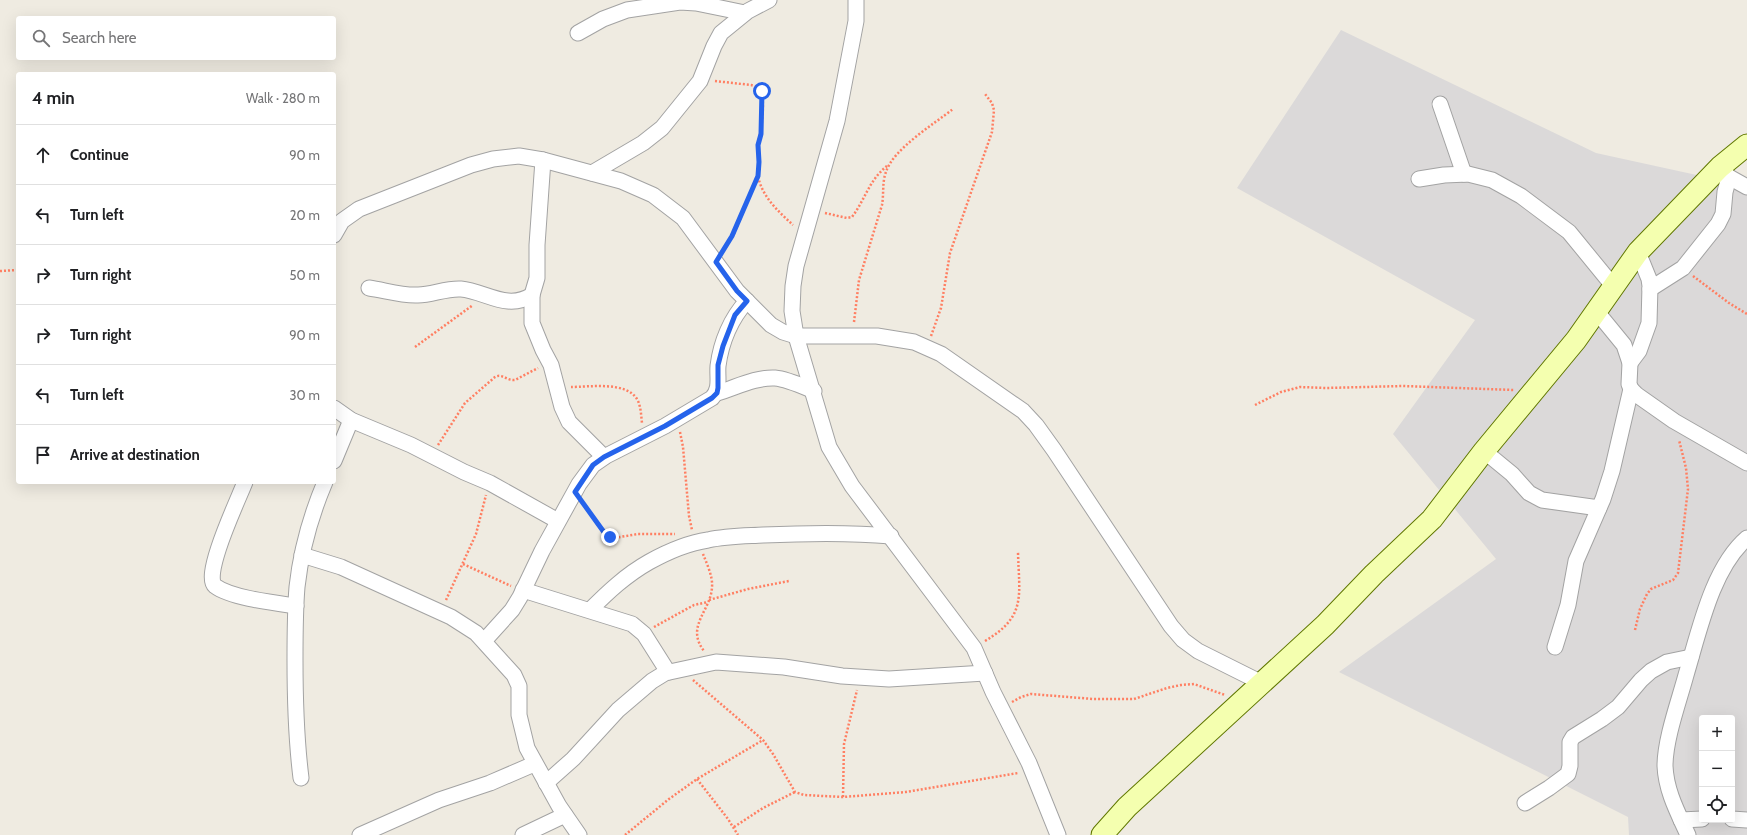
<!DOCTYPE html>
<html lang="en">
<head>
<meta charset="utf-8">
<style>
	:root { --surface:#fff; --page:#f6f6f6; --text:#202124; --muted:#757577; --line:#e0e0e0 }
	body { margin:0; font-family:Cabin,sans-serif; background:var(--page); color:var(--text) }
	.controls { position:absolute; right:12px; bottom:12px; display:grid; overflow:hidden; border-radius:4px; box-shadow:0 4px 16px #0002 }
	.controls button { width:36px; height:36px; display:grid; place-items:center; padding:0; border:0; border-bottom:1px solid var(--line); background:var(--surface); color:var(--text); font:20px sans-serif }
	.stop { position:absolute; width:12px; height:12px; margin:-9px; border:3px solid #2563eb; border-radius:50%; background:#fff }
	.stop.end { background:#2563eb; border-color:#fff; box-shadow:0 1px 4px #0008 }
	.list { margin:0; padding:0; list-style:none }
	h2 { display:flex; justify-content:space-between; align-items:center; height:52px; margin:0; padding:0 16px; font-size:17px }
	h2 small { font-size:13px; font-weight:400; color:var(--muted) }
	.list li { display:grid; grid-template-columns:26px 1fr auto; gap:12px; align-items:center; box-sizing:border-box; height:60px; padding:0 16px; border-top:1px solid var(--line) }
	.list b { display:block; font-size:15px; white-space:nowrap }
	.list em { font-size:13px; font-style:normal; color:var(--muted) }
	.icon { flex:none; width:22px; height:22px; fill:none; stroke:currentColor; stroke-width:2; stroke-linecap:round; stroke-linejoin:round }
	.map { position:relative; flex:none; width:1747px; height:835px; overflow:hidden }
	.search { position:absolute; background:var(--surface); box-shadow:0 4px 16px #0002; left:16px; top:16px; width:320px; height:44px; display:flex; align-items:center; gap:10px; box-sizing:border-box; padding:0 14px; border-radius:4px; color:var(--muted); font-size:15px }
	.panel { position:absolute; background:var(--surface); box-shadow:0 4px 16px #0002; left:16px; top:72px; width:320px; height:412px; border-radius:4px }
	.map>svg:first-child { display:block }
</style>
</head>
<body>
<div class="map">
<svg width="1747" height="835" viewBox="0 0 1747 835">
	<rect width="100%" height="100%" fill="#efebe1"/>
	<!-- residential -->
	<path fill="#dbd9d9" fill-rule="evenodd" d="M1341 30 1596 153 1747 186V835H1629L1628 817 1339 672 1496 559 1393 434 1475 320 1237 188ZM1702 718H1732V820H1702Z"/>
	<g fill="none" stroke-linecap="round" stroke-linejoin="round">
		<!-- street casing -->
		<g stroke="#a3a3a3" stroke-width="17">
			<g id="street">
				<polyline points="856,0 856,21 837,121 796,266 793,286 792,311 796,336 829,447 852,486 974,648 993,692 1029,763 1058,835"/>
				<polyline points="578,33 603,19 627,10 680,2 696,3 745,13"/>
				<polyline points="1440,104 1464,174"/>
				<polyline points="592,173 643,143 662,128 700,81 714,46 721,33 748,11 769,0"/>
				<polyline points="1729,177 1747,187"/>
				<polyline points="1419,179 1444,175 1468,174 1492,180 1521,196 1569,232 1614,287"/>
				<polyline points="334,235 342,221 359,209 471,165 493,159 519,156 543,160 621,181 653,195 683,218 737,291 771,325 783,332 796,336 877,336 914,342 941,354 1023,411 1036,425 1054,450 1171,626 1183,640 1198,651 1262,683"/>
				<path d="M369 288C384 290 402 296 418 295 432 295 446 288 461 289 485 291 507 311 532 295L537 278V245L543 160"/>
				<polyline points="1650,289 1683,268 1718,224 1723,214 1725,192 1729,177 1720,167"/>
				<polyline points="532,295 532,323 543,350 551,365 562,407 569,422 604,457"/>
				<polyline points="1597,312 1624,345 1630,363 1629,384 1631,389 1637,395 1674,421 1747,463"/>
				<polyline points="1630,363 1639,351 1649,323 1650,286 1649,279 1638,252"/>
				<path d="M717 393C735 388 755 377 775 378 787 379 802 386 814 391"/>
				<polyline points="334,408 351,420 411,445 464,472 490,483 558,521"/>
				<polyline points="1484,451 1512,474 1529,493 1542,500 1599,508"/>
				<polyline points="334,461 351,420"/>
				<path d="M245 482C239 498 202 575 215 586 231 598 275 603 296 606"/>
				<polyline points="302,555 341,567 451,617 476,633 514,675 519,686 519,715 527,748 559,806 579,835"/>
				<polyline points="523,590 632,624 644,634 668,672"/>
				<path d="M590 610C608 592 626 575 649 562 667 552 688 543 708 540 726 536 745 536 763 535 806 533 848 532 891 536"/>
				<path d="M484 641 512 610 520 597 542 551 579 484 593 465 606 456 665 426 712 398C721 388 717 378 718 366 721 342 731 318 747 301"/>
				<polyline points="1555,647 1568,605 1576,561 1603,499 1612,471 1631,389"/>
				<path d="M301 778C296 738 295 700 295 660 295 635 295 611 297 587 301 551 311 515 325 482"/>
				<polyline points="546,783 573,759 618,710 652,681 665,673 716,662 784,667 842,676 889,679 985,673"/>
				<polyline points="1525,803 1549,788 1568,774 1570,766 1570,742 1573,737 1602,719 1618,707 1641,680 1651,671 1667,662 1691,657"/>
				<polyline points="1732,819 1747,820"/>
				<polyline points="1681,820 1702,819"/>
				<polyline points="360,835 439,800 490,783 534,764"/>
				<polyline points="523,835 565,815"/>
				<path d="M1688 835C1678 813 1666 791 1665 766 1665 739 1679 701 1686 675 1699 632 1712 568 1747 538"/>
			</g>
		</g>
		<!-- secondary casing -->
		<g stroke="#607700" stroke-width="23">
			<polyline id="secondary" points="1102,835 1127,807 1325,625 1374,574 1432,519 1484,451 1576,340 1638,252 1720,167 1747,145"/>
		</g>
		<!-- path -->
		<g stroke="#ff7f62" stroke-width="2.5" stroke-dasharray="2 2" stroke-linecap="butt">
			<path d="M715 81 751 85 761 88C765 105 762 127 758 143 757 149 759 155 759 161 759 166 757 172 758 176 762 197 779 212 793 225"/>
			<path d="M825 213 847 218 852 217C865 200 869 180 887 166"/>
			<polyline points="723,251 733,236 758,176"/>
			<polyline points="0,271 18,270"/>
			<polyline points="1693,276 1729,303 1747,314"/>
			<path d="M854 322 859 280 882 205C884 194 882 182 886 172 893 149 934 124 953 109"/>
			<polyline points="931,336 941,308 950,253 992,132 994,110 992,103 985,94"/>
			<polyline points="415,347 473,305"/>
			<path d="M571 387C589 387 626 381 637 399 641 406 641 415 642 423"/>
			<polyline points="1255,405 1281,392 1300,387 1326,388 1403,386 1514,390"/>
			<polyline points="680,432 683,447 689,516 692,530"/>
			<path d="M438 445 465 403 495 377C502 373 507 381 515 380L538 368"/>
			<polyline points="583,504 605,535 614,538 638,534 675,534"/>
			<path d="M703 554C707 564 713 577 712 587 711 611 685 626 704 651"/>
			<polyline points="463,564 511,586"/>
			<polyline points="446,600 476,534 486,495"/>
			<polyline points="709,600 748,589 789,581"/>
			<polyline points="654,627 694,605 708,602"/>
			<polyline points="1635,630 1640,609 1647,594 1651,589 1673,580 1678,573 1688,489 1686,468 1679,440"/>
			<path d="M985 641C1027 616 1019 596 1018 552"/>
			<polyline points="693,680 763,740 773,754 795,792 804,795 843,797 906,792 1018,773"/>
			<polyline points="1012,702 1021,697 1031,694 1093,699 1134,699 1167,688 1181,685 1194,684 1225,695"/>
			<polyline points="697,779 728,819 738,835"/>
			<polyline points="843,797 844,744 857,690"/>
			<polyline points="734,827 763,808 795,792"/>
			<polyline points="625,835 669,799 697,779 763,740"/>
		</g>
		<!-- street -->
		<use href="#street" stroke="#fff" stroke-width="15"/>
		<!-- secondary -->
		<use href="#secondary" stroke="#f4ffaf" stroke-width="21"/>
	</g>
	<g fill="none" stroke-linecap="round" stroke-linejoin="round">
		<!-- route -->
		<polyline stroke="#2563eb" stroke-width="5" points="610,537 606,535 575,492 593,465 604,457 665,426 712,398 717,393 718,388 718,365 723,346 735,315 747,301 737,291 716,262 732,236 758,176 759,162 758,145 761,134 762,91"/>
	</g>
</svg>
<div class="controls">
<button>+</button>
<button>−</button>
<button><svg class="icon" aria-label="locate" viewBox="0 0 24 24"><circle cx="12" cy="12" r="6"/><path d="M12 2v4M12 18v4M2 12h4M18 12h4"/></svg></button>
</div>
<div class="stop" style="left:762px;top:91px"></div>
<div class="stop end" style="left:610px;top:537px"></div>
<div class="search"><svg class="icon" aria-label="search" viewBox="0 0 24 24"><circle cx="10" cy="10" r="6"/><path d="M15 15l6 6"/></svg>Search here</div>
<section class="panel">
<h2>4 min<small>Walk · 280 m</small></h2>
<ul class="list">
<li><svg class="icon" aria-label="ahead" viewBox="0 0 24 24"><path d="M12 20V5M6 11l6-6 6 6"/></svg><div><b>Continue</b></div><em>90 m</em></li>
<li><svg class="icon" aria-label="left" viewBox="0 0 24 24"><path d="M17 20v-9H6M10 6l-5 5 5 5"/></svg><div><b>Turn left</b></div><em>20 m</em></li>
<li><svg class="icon" aria-label="right" viewBox="0 0 24 24"><path d="M7 20v-9h11M14 6l5 5-5 5"/></svg><div><b>Turn right</b></div><em>50 m</em></li>
<li><svg class="icon" aria-label="right" viewBox="0 0 24 24"><path d="M7 20v-9h11M14 6l5 5-5 5"/></svg><div><b>Turn right</b></div><em>90 m</em></li>
<li><svg class="icon" aria-label="left" viewBox="0 0 24 24"><path d="M17 20v-9H6M10 6l-5 5 5 5"/></svg><div><b>Turn left</b></div><em>30 m</em></li>
<li><svg class="icon" aria-label="arrive" viewBox="0 0 24 24"><path d="M6 21V4h12l-3 4 3 4H6"/></svg><div><b>Arrive at destination</b></div></li>
</ul>
</section>
</div>
</body>
</html>
